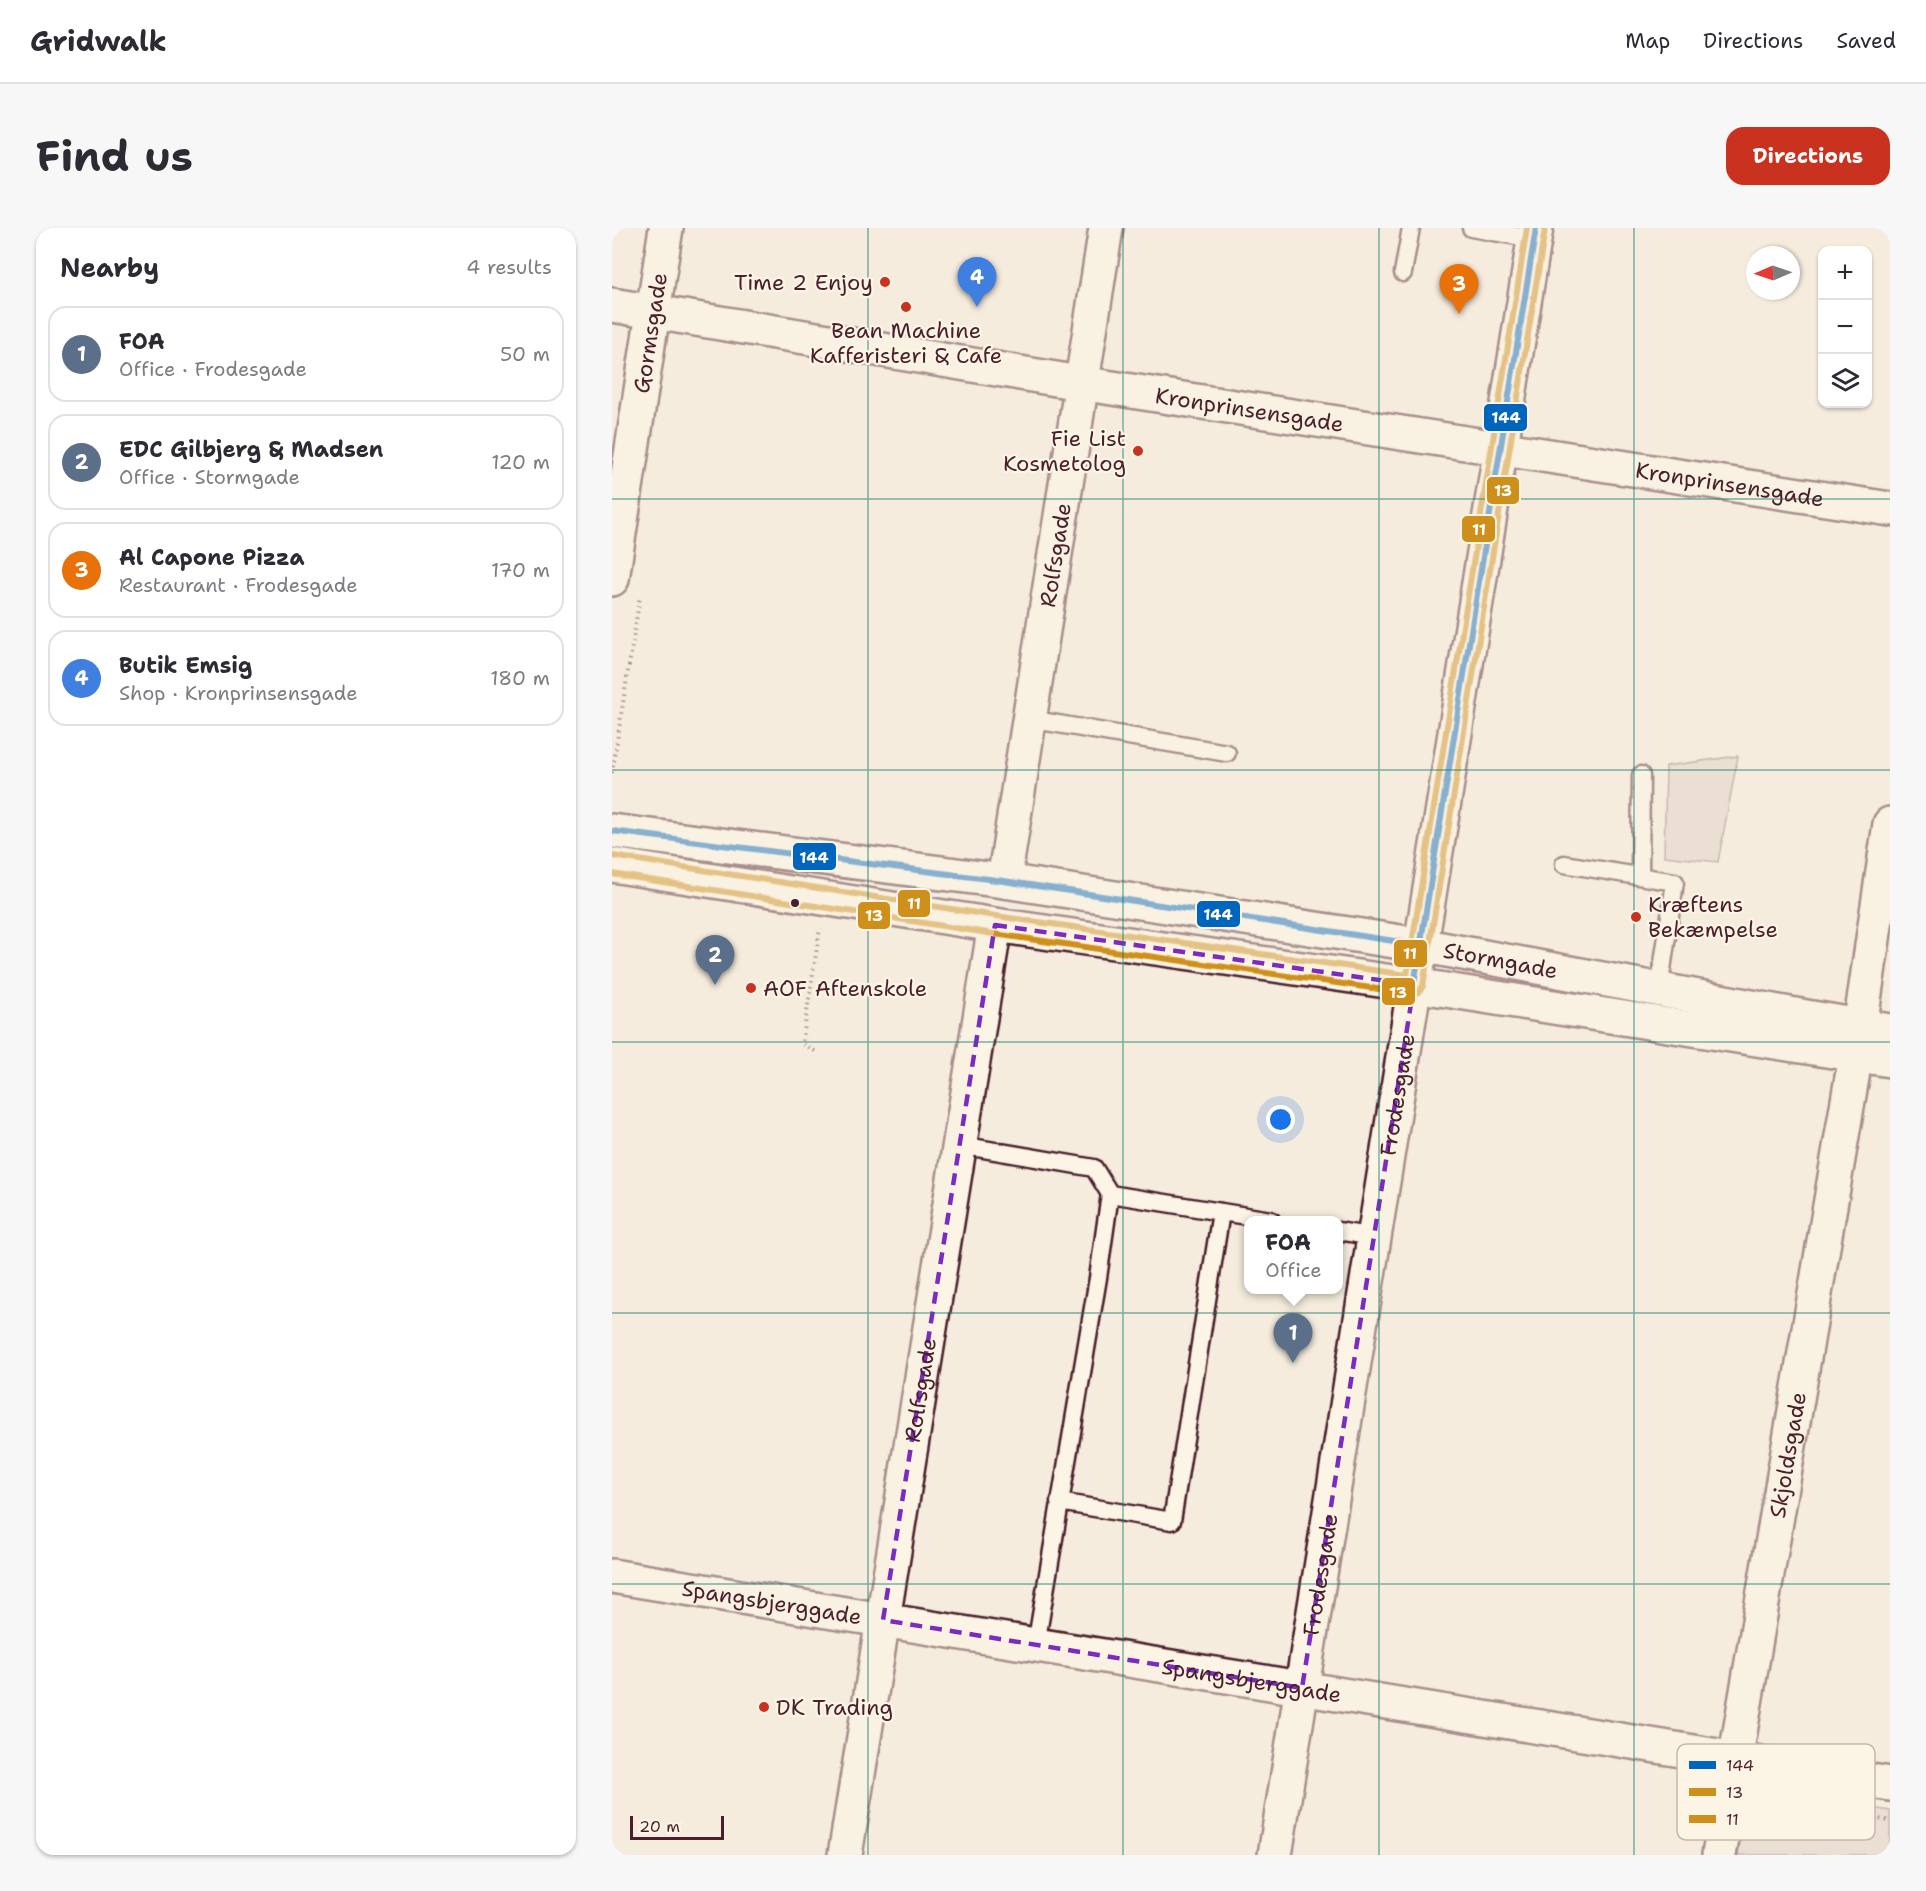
<!DOCTYPE html>
<html lang="en">
<head>
<meta charset="utf-8">
<style>
	:root { --surface:#fff; --page:#f7f7f7; --text:#2b2b33; --muted:#7c7c81; --line:#e1e1e2; --accent:#c8321e }
	body { margin:0; font-family:"Shantell Sans",sans-serif; background:var(--page); color:var(--text) }
	.controls { position:absolute; right:18px; top:18px; display:grid; overflow:hidden; border-radius:12px; box-shadow:0 2px 4px #0004 }
	.controls button { width:54px; height:54px; display:grid; place-items:center; padding:0; border:0; border-bottom:2px solid var(--line); background:var(--surface); color:var(--text); font:30px sans-serif }
	.compass { position:absolute; left:1134px; top:18px; width:54px; height:54px; border-radius:50%; background:var(--surface); box-shadow:0 2px 4px #0004; rotate:268deg }
	.scale { position:absolute; left:18px; bottom:15px; width:94px; box-sizing:border-box; padding-left:6px; border:3px solid #4a1f2b; border-top:0; font-size:16px; line-height:21px; white-space:nowrap; color:#4a1f2b; -webkit-text-stroke:4px #fcf5e5; paint-order:stroke }
	.you { position:absolute; left:669px; top:892px; width:21px; height:21px; margin:-15px; border:4px solid #fff; border-radius:50%; background:#1a73e8; box-shadow:0 0 0 9px #1a73e833 }
	.badge { display:grid; place-items:center; width:39px; height:39px; border-radius:50%; background:var(--accent); color:#fff; font-size:20px; font-weight:700 }
	.pin { position:absolute; translate:-50% -50px; filter:drop-shadow(0 2px 3px #0008) }
	.pin::after { content:''; position:absolute; top:32px; width:21px; height:18px; background:inherit; clip-path:polygon(0 0,100% 0,50% 100%) }
	.popup { position:absolute; left:632px; top:988px; width:99px; height:78px; box-sizing:border-box; display:grid; place-content:center; border-radius:12px; background:var(--surface); filter:drop-shadow(0 2px 4px #0005); font-size:20px; white-space:nowrap; color:var(--muted) }
	.popup b { font-size:22px; color:var(--text) }
	.popup::after { content:''; position:absolute; left:50%; top:100%; margin-left:-12px; border:12px solid transparent; border-top-color:var(--surface) }
	.list { margin:0; padding:0; list-style:none }
	h2 { display:flex; justify-content:space-between; align-items:center; height:78px; margin:0; padding:0 24px; font-size:26px }
	h2 small { font-size:20px; font-weight:400; color:var(--muted) }
	.list li { display:grid; grid-template-columns:39px 1fr auto; gap:18px; align-items:center; box-sizing:border-box; height:96px; margin:0 12px 12px; padding:0 12px; border:2px solid var(--line); border-radius:18px }
	.list b { display:block; font-size:22px; white-space:nowrap }
	.list p { margin:0; font-size:20px; white-space:nowrap; color:var(--muted) }
	.list em { font-size:20px; font-style:normal; color:var(--muted) }
	.icon { flex:none; width:33px; height:33px; fill:none; stroke:currentColor; stroke-width:2; stroke-linecap:round; stroke-linejoin:round }
	.map { position:relative; flex:none; width:1278px; height:1627px; overflow:hidden; border-radius:18px }
	header { display:flex; align-items:center; gap:36px; box-sizing:border-box; height:84px; padding:0 30px; background:var(--surface); border-bottom:2px solid var(--line) }
	header strong { font-size:28px }
	nav { display:flex; gap:33px; margin-inline-start:auto; font-size:21px }
	.intro { display:flex; align-items:center; justify-content:space-between; box-sizing:border-box; height:144px; padding:0 36px }
	h1 { margin:0; font-size:42px }
	.button { padding:15px 27px; border-radius:18px; background:var(--accent); color:#fff; font-size:21px; font-weight:700 }
	main { display:flex; gap:36px; padding:0 36px }
	aside { flex:1; background:var(--surface); border-radius:18px; box-shadow:0 2px 4px #0004 }
	.map>svg:first-child { display:block }
</style>
</head>
<body>
<header>
<strong>Gridwalk</strong>
<nav><a>Map</a><a>Directions</a><a>Saved</a></nav>
</header>
<div class="intro"><h1>Find us</h1><a class="button">Directions</a></div>
<main>
<aside>
<h2>Nearby<small>4 results</small></h2>
<ul class="list">
<li><span class="badge" style="background:#5c6f8a">1</span><div><b>FOA</b><p>Office · Frodesgade</p></div><em>50 m</em></li>
<li><span class="badge" style="background:#5c6f8a">2</span><div><b>EDC Gilbjerg &amp; Madsen</b><p>Office · Stormgade</p></div><em>120 m</em></li>
<li><span class="badge" style="background:#e8710a">3</span><div><b>Al Capone Pizza</b><p>Restaurant · Frodesgade</p></div><em>170 m</em></li>
<li><span class="badge" style="background:#3f7fe0">4</span><div><b>Butik Emsig</b><p>Shop · Kronprinsensgade</p></div><em>180 m</em></li>
</ul>
</aside>
<div class="map">
<svg width="1278" height="1627" viewBox="0 0 1278 1627">
	<rect width="100%" height="100%" fill="#f5ecde"/>
	<filter id="ink" filterUnits="userSpaceOnUse"><feTurbulence type="fractalNoise" baseFrequency=".0167" numOctaves="2"/><feDisplacementMap in="SourceGraphic" scale="12" xChannelSelector="R" yChannelSelector="G"/><feConvolveMatrix kernelMatrix="1 2 1 2 8 2 1 2 1" color-interpolation-filters="sRGB"/></filter>
	<g filter="url(#ink)">
		<!-- green -->
		<g fill="#dbcec4" stroke="#927678" stroke-width="1.5">
			<polygon points="1126,528 1106,634 1052,628 1054,538"/>
			<polygon points="1136,1560 1278,1583 1278,1627 1126,1627"/>
		</g>
		<g fill="none" stroke-linecap="round" stroke-linejoin="round">
			<!-- lane casing -->
			<g stroke="#4a1f2b" stroke-width="21">
				<g id="lane">
					<polyline points="859,0 922,11"/>
					<polyline points="791,45 799,0"/>
					<polyline points="417,491 615,525"/>
					<polyline points="952,636 1063,654 1047,762"/>
					<polyline points="1028,648 1029,547"/>
					<polyline points="348,917 482,940 498,966 659,992"/>
					<polyline points="726,1003 762,1009"/>
					<polyline points="447,1274 560,1293 609,984"/>
					<polyline points="424,1417 486,1050 498,966"/>
				</g>
			</g>
			<!-- street casing -->
			<g stroke="#4a1f2b" stroke-width="38">
				<g id="street">
					<path id="s1" d="M0 77 468 155 1278 281"/>
					<path id="s2" d="M0 351 54 0"/>
					<path id="s3" d="M392 653 494 0"/>
					<polyline points="1248,799 1278,596"/>
					<path id="s4" d="M0 1348 1278 1556"/>
					<path id="s5" d="M233 1627 383 697"/>
					<path id="s6" d="M1107 1627 1244 826"/>
				</g>
			</g>
			<!-- secondary casing -->
			<g stroke="#4a1f2b" stroke-width="38">
				<g id="secondary">
					<path id="s7" d="M0 603 392 653 808 717 1194 789 1278 803"/>
					<polyline points="0,637 383,697 802,757 1278,832"/>
					<path id="s8" d="M663 1627 924 0"/>
				</g>
			</g>
			<!-- path -->
			<g stroke="#4a1f2b" stroke-width="4" stroke-dasharray="1.5 4.5" stroke-linecap="butt">
				<polyline points="0,545 28,368"/>
				<polyline points="203,823 190,816 208,700"/>
				<polyline points="1179,1576 1278,1593"/>
			</g>
			<!-- lane -->
			<use href="#lane" stroke="#fcf5e5" stroke-width="16"/>
			<!-- street -->
			<use href="#street" stroke="#fcf5e5" stroke-width="33"/>
			<!-- secondary -->
			<use href="#secondary" stroke="#fcf5e5" stroke-width="33"/>
			<!-- bus-1 casing -->
			<g stroke="#fcf5e5" stroke-width="10">
				<g id="bus-1">
					<polyline points="0,603 392,653 808,717"/>
					<polyline points="802,757 924,0"/>
				</g>
			</g>
			<!-- bus-2 casing -->
			<g stroke="#fcf5e5" stroke-width="10">
				<polyline id="bus-2" points="0,646 382,706 801,766 807,764 811,758 933,1"/>
			</g>
			<!-- bus-3 casing -->
			<g stroke="#fcf5e5" stroke-width="10">
				<polyline id="bus-3" points="1,628 384,688 795,747 915,0"/>
			</g>
			<!-- bus-1 -->
			<use href="#bus-1" stroke="#0065bd" stroke-width="6"/>
			<!-- bus-2 -->
			<use href="#bus-2" stroke="#cf8f1b" stroke-width="6"/>
			<!-- bus-3 -->
			<use href="#bus-3" stroke="#cf8f1b" stroke-width="6"/>
		</g>
	</g>
	<!-- marked area -->
	<path d="M0 0H1278V1627H0ZM383 697 802 757 690 1460 271 1392Z" fill="#f5ecde" fill-opacity=".55" fill-rule="evenodd"/>
	<path fill="none" stroke="#7b2cbf" stroke-width="4.5" stroke-dasharray="12 8" stroke-linejoin="round" d="M383 697 802 757 690 1460 271 1392Z"/>
	<!-- grid -->
	<path fill="none" stroke="#0f766e" stroke-width="1.5" stroke-opacity="0.55" d="M256 0V1627M511 0V1627M767 0V1627M1022 0V1627M0 271H1278M0 542H1278M0 814H1278M0 1085H1278M0 1356H1278"/>
	<!-- markers -->
	<g fill="#c8321e" stroke="#fcf5e5" stroke-width="2">
		<circle cx="273" cy="54" r="6"/>
		<circle cx="294" cy="79" r="6"/>
		<circle cx="526" cy="223" r="6"/>
		<circle cx="1024" cy="689" r="6"/>
		<circle cx="139" cy="760" r="6"/>
		<circle cx="152" cy="1479" r="6"/>
	</g>
	<circle fill="#4a1f2b" stroke="#fcf5e5" stroke-width="2" cx="183" cy="675" r="5"/>
	<g text-anchor="middle" stroke-width="4.5" stroke-linejoin="round" paint-order="stroke">
		<!-- poi labels -->
		<g font-size="22" fill="#4a1f2b" stroke="#fcf5e5" text-anchor="start">
			<text x="261" y="62" text-anchor="end">Time 2 Enjoy</text>
			<text x="294" y="110" text-anchor="middle">Bean Machine<tspan x="294" dy="25">Kafferisteri &amp; Cafe</tspan></text>
			<text x="514" y="218" text-anchor="end">Fie List<tspan x="514" dy="25">Kosmetolog</tspan></text>
			<text x="1036" y="684">Kræftens<tspan x="1036" dy="25">Bekæmpelse</tspan></text>
			<text x="151" y="768">AOF Aftenskole</text>
			<text x="164" y="1487">DK Trading</text>
		</g>
		<!-- street labels -->
		<g font-size="22" fill="#4a1f2b" stroke="#fcf5e5">
			<text dy="8" stroke="none"><textPath href="#s2" startOffset="249">Gormsgade</textPath></text>
			<text dy="8" stroke="none"><textPath href="#s1" startOffset="646">Kronprinsensgade</textPath></text>
			<text dy="8" stroke="none"><textPath href="#s1" startOffset="1132">Kronprinsensgade</textPath></text>
			<text dy="8" stroke="none"><textPath href="#s3" startOffset="330">Rolfsgade</textPath></text>
			<text dy="8" stroke="none"><textPath href="#s7" startOffset="898">Stormgade</textPath></text>
			<text dy="8" stroke="none"><textPath href="#s8" startOffset="770">Frodesgade</textPath></text>
			<text dy="8" stroke="none"><textPath href="#s5" startOffset="471">Rolfsgade</textPath></text>
			<text dy="8" stroke="none"><textPath href="#s6" startOffset="406">Skjoldsgade</textPath></text>
			<text dy="8" stroke="none"><textPath href="#s8" startOffset="284">Frodesgade</textPath></text>
			<text dy="8" stroke="none"><textPath href="#s4" startOffset="162">Spangsbjerggade</textPath></text>
			<text dy="8" stroke="none"><textPath href="#s4" startOffset="648">Spangsbjerggade</textPath></text>
		</g>
	</g>
	<!-- legend -->
	<rect x="1065" y="1516" width="198" height="96" rx="9" fill="#fcf5e5" stroke="#c7b5ad" stroke-width="1.5"/>
	<rect x="1077" y="1533" width="27" height="8" fill="#0065bd"/>
	<rect x="1077" y="1560" width="27" height="8" fill="#cf8f1b"/>
	<rect x="1077" y="1587" width="27" height="8" fill="#cf8f1b"/>
	<g font-size="16" fill="#4a1f2b">
		<text x="1114" y="1543">144</text>
		<text x="1114" y="1570">13</text>
		<text x="1114" y="1597">11</text>
	</g>
	<g stroke="#fcf5e5" stroke-width="2">
		<rect x="871" y="175" width="45" height="29" rx="6" fill="#0065bd"/>
		<rect x="874" y="248" width="34" height="29" rx="6" fill="#cf8f1b"/>
		<rect x="849" y="287" width="35" height="28" rx="6" fill="#cf8f1b"/>
		<rect x="180" y="614" width="45" height="29" rx="6" fill="#0065bd"/>
		<rect x="285" y="661" width="34" height="29" rx="6" fill="#cf8f1b"/>
		<rect x="584" y="672" width="45" height="28" rx="6" fill="#0065bd"/>
		<rect x="245" y="673" width="34" height="29" rx="6" fill="#cf8f1b"/>
		<rect x="781" y="711" width="35" height="29" rx="6" fill="#cf8f1b"/>
		<rect x="769" y="749" width="35" height="29" rx="6" fill="#cf8f1b"/>
	</g>
	<g font-size="16" text-anchor="middle" font-weight="bold" fill="#fff">
		<text x="894" y="195">144</text>
		<text x="891" y="268">13</text>
		<text x="867" y="307">11</text>
		<text x="202" y="635">144</text>
		<text x="302" y="681">11</text>
		<text x="606" y="692">144</text>
		<text x="262" y="693">13</text>
		<text x="798" y="731">11</text>
		<text x="786" y="770">13</text>
	</g>
</svg>
<div class="controls">
<button>+</button>
<button>−</button>
<button><svg class="icon" aria-label="layers" viewBox="0 0 24 24"><path d="M12 4l9 5-9 5-9-5zM3 14l9 5 9-5"/></svg></button>
</div>
<svg class="compass" viewBox="-18 -18 36 36"><path d="M0-13l5 13h-10z" fill="#e53935"/><path d="M0 13l5-13h-10z" fill="#7c7c81"/></svg>
<div class="scale">20 m</div>
<div class="you"></div>
<div class="pin badge" style="left:681px;top:1135px;background:#5c6f8a">1</div>
<div class="popup"><b>FOA</b>Office</div>
<div class="pin badge" style="left:103px;top:757px;background:#5c6f8a">2</div>
<div class="pin badge" style="left:847px;top:86px;background:#e8710a">3</div>
<div class="pin badge" style="left:365px;top:79px;background:#3f7fe0">4</div>
</div>
</main>
</body>
</html>
